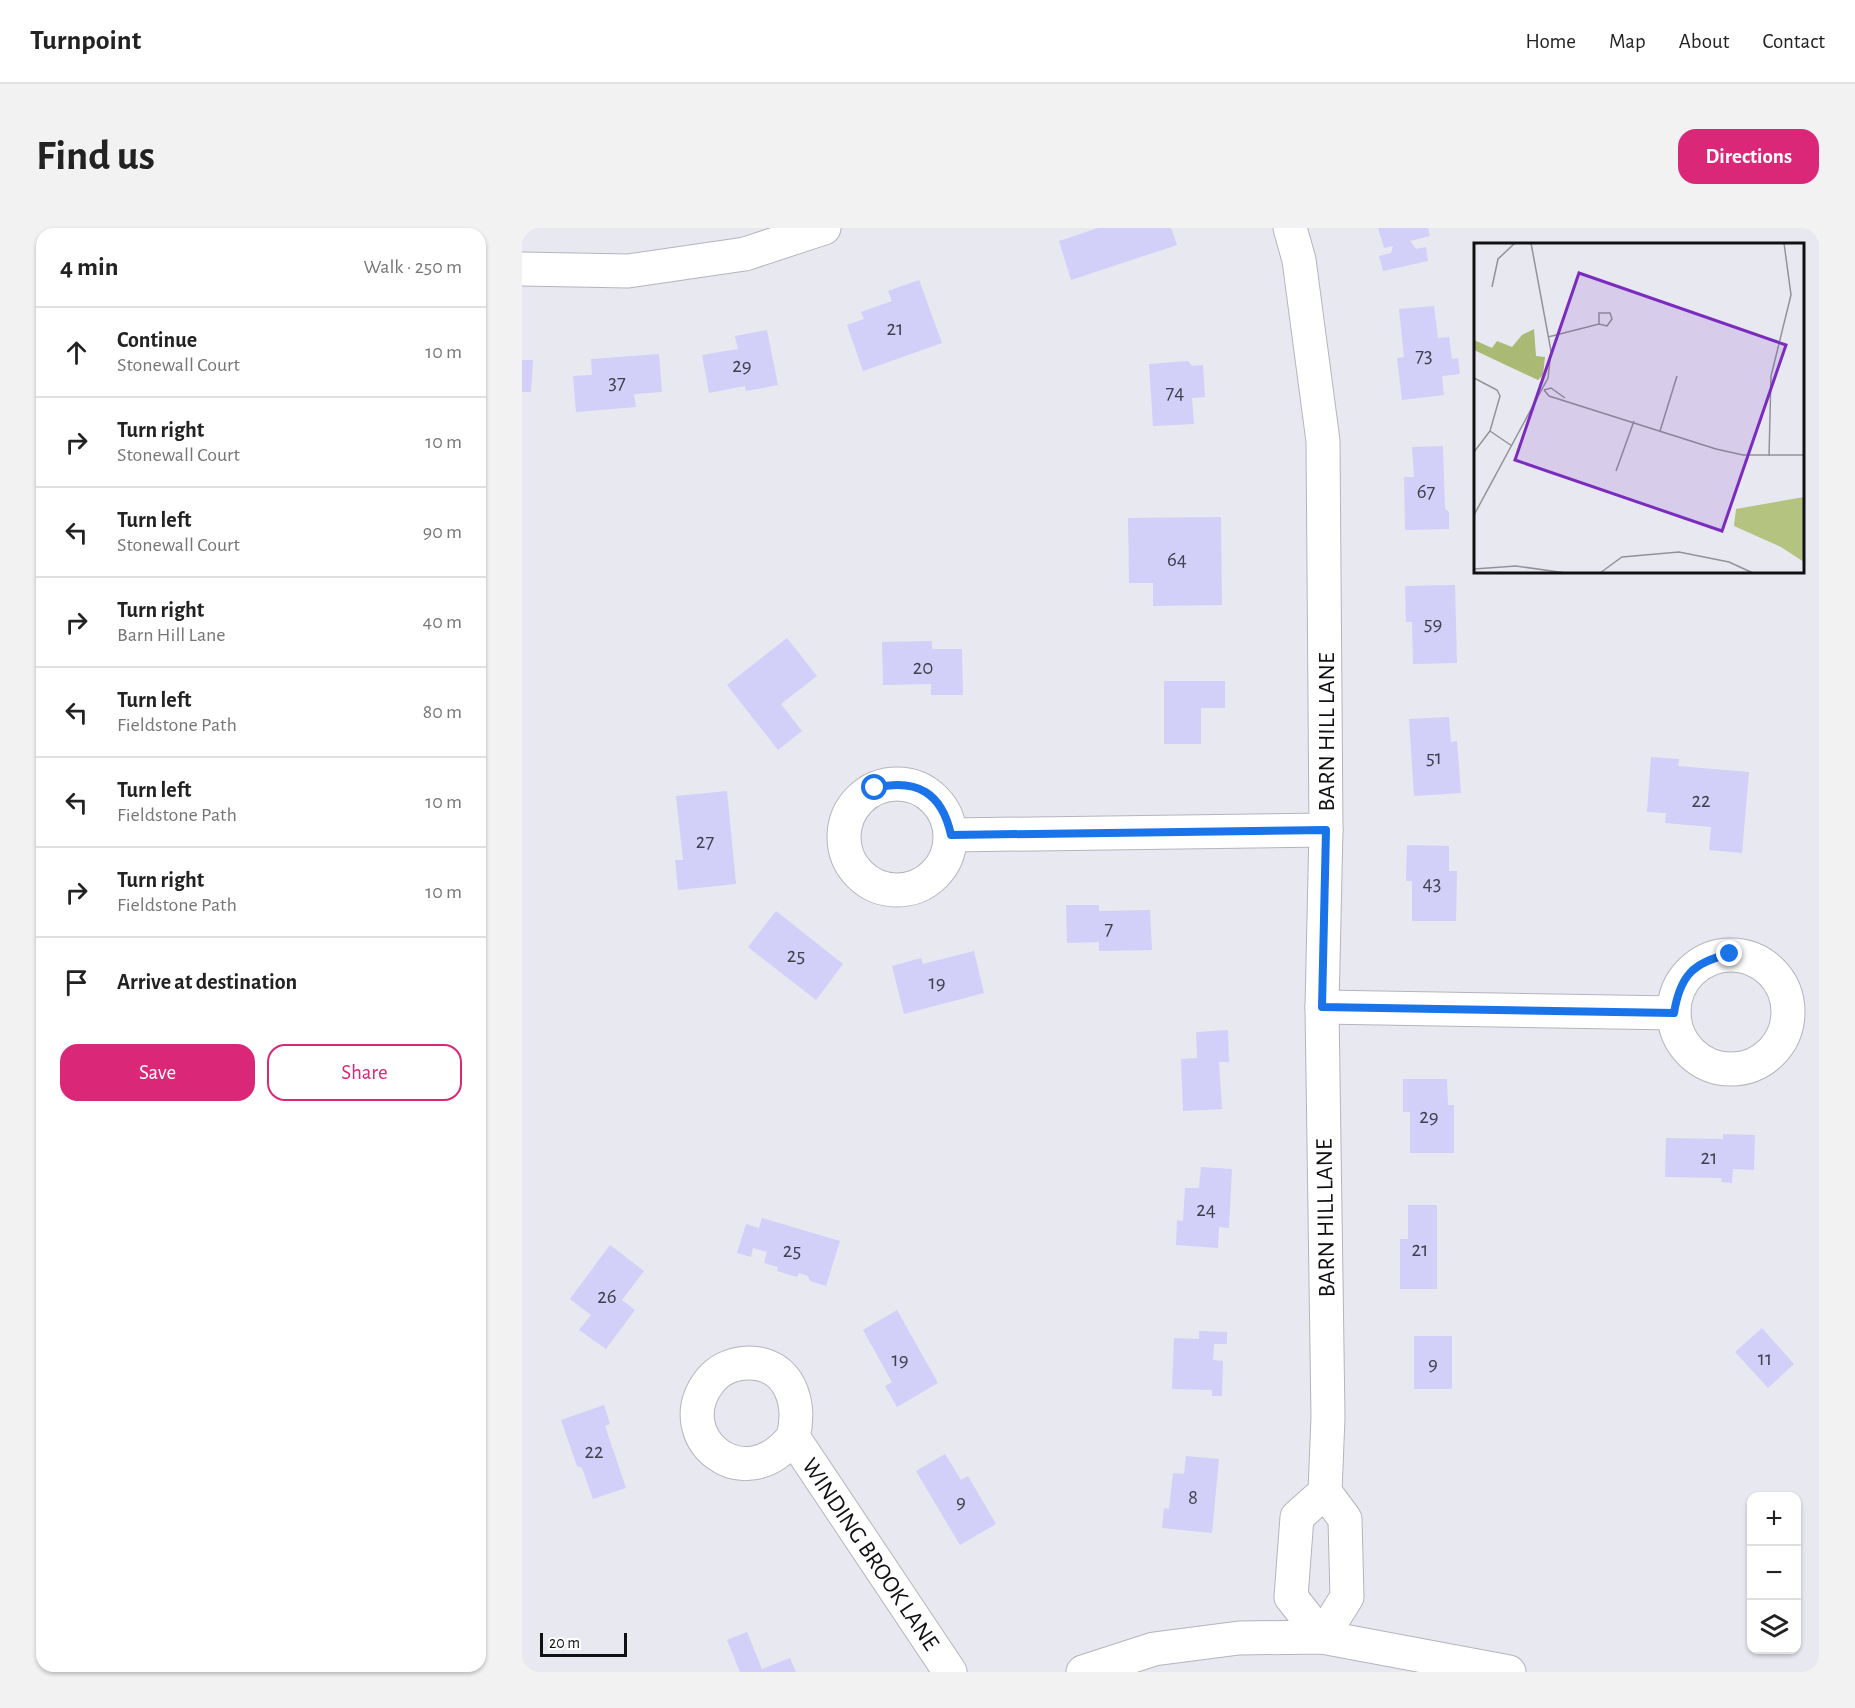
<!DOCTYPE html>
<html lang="en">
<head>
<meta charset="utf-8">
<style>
	:root { --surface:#fff; --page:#f2f2f2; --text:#222; --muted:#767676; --line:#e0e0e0; --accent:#db2777 }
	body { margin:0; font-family:"Alegreya Sans",sans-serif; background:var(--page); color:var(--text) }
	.controls { position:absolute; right:18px; bottom:18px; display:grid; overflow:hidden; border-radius:12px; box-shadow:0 2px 4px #0004 }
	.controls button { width:54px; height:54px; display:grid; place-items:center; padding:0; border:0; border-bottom:2px solid var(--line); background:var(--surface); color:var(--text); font:30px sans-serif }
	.scale { position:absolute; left:18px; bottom:15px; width:87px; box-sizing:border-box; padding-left:6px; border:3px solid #111013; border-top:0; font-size:16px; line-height:21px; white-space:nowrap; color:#111013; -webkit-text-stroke:4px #fff; paint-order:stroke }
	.stop { position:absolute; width:18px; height:18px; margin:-14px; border:4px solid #1a73e8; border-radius:50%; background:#fff }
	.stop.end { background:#1a73e8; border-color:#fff; box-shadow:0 2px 6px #0008 }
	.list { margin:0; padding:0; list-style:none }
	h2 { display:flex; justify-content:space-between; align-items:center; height:78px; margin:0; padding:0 24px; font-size:26px }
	h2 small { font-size:20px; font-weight:400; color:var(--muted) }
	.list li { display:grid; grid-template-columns:39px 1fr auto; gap:18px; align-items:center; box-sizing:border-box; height:90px; padding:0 24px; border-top:2px solid var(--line) }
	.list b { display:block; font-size:22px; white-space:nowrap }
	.list p { margin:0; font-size:20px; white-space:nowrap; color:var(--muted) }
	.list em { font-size:20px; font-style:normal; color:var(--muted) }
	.actions { display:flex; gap:12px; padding:18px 24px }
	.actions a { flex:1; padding:14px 0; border:2px solid var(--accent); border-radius:18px; text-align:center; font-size:21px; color:var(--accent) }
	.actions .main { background:var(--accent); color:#fff }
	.icon { flex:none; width:33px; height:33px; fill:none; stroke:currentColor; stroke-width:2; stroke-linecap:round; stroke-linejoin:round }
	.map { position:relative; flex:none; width:1297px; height:1444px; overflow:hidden; border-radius:18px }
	header { display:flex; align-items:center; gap:36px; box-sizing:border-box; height:84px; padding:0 30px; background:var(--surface); border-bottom:2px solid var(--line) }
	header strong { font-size:28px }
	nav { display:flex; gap:33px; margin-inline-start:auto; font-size:21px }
	.intro { display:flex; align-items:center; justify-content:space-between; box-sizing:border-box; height:144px; padding:0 36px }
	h1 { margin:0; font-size:42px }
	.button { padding:15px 27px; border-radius:18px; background:var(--accent); color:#fff; font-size:21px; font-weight:700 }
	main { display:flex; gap:36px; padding:0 36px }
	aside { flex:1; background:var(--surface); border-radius:18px; box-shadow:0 2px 4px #0004 }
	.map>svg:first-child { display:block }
</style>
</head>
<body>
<header>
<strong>Turnpoint</strong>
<nav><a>Home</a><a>Map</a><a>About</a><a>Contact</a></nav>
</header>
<div class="intro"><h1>Find us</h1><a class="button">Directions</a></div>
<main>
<aside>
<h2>4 min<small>Walk · 250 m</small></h2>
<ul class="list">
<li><svg class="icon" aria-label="ahead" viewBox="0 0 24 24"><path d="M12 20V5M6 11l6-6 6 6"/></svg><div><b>Continue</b><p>Stonewall Court</p></div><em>10 m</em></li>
<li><svg class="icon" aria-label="right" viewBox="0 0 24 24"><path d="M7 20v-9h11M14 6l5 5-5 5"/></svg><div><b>Turn right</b><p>Stonewall Court</p></div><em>10 m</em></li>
<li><svg class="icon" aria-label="left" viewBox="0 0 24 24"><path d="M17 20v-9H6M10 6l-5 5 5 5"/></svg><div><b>Turn left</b><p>Stonewall Court</p></div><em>90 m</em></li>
<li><svg class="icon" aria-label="right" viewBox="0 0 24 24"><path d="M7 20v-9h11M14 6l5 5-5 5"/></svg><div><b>Turn right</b><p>Barn Hill Lane</p></div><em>40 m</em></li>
<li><svg class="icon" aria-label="left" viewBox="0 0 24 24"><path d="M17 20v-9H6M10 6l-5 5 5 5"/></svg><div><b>Turn left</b><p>Fieldstone Path</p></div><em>80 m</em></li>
<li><svg class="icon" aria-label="left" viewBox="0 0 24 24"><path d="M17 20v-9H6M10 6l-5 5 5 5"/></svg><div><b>Turn left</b><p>Fieldstone Path</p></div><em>10 m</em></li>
<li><svg class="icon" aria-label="right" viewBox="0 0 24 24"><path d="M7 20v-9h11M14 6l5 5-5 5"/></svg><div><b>Turn right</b><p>Fieldstone Path</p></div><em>10 m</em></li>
<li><svg class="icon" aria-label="arrive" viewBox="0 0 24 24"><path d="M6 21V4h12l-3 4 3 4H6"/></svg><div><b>Arrive at destination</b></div></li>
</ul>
<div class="actions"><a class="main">Save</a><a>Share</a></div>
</aside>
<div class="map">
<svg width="1297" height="1444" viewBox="0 0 1297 1444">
	<rect width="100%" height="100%" fill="#e8e8f1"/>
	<!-- building -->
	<g fill="#d2cff8">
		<polygon points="576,0 649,0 655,17 549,52 537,13"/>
		<polygon points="856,0 906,0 908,8 888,13 894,21 904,19 906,33 861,43 857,28 869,25 871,18 862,20"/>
		<polygon points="397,52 420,115 341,143 325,97 342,91 339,84 370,73 366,63"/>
		<polygon points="912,78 916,110 927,109 930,131 936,130 938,146 920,148 922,167 880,172 875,130 882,129 877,81"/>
		<polygon points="245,102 256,157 224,163 223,158 187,165 180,127 216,121 213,108"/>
		<polygon points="137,126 140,164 112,166 114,179 54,184 51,148 70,147 69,131"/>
		<polygon points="0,132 11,132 9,164 0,164"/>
		<polygon points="666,133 670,138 681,137 683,169 670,170 672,196 631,198 627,136"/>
		<polygon points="921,218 923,281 927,284 927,301 883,302 882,249 892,249 890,219"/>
		<polygon points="699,289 700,377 631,378 631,355 607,355 606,290"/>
		<polygon points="933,357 935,435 891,436 890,394 884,394 883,358"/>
		<polygon points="265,410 295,448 259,476 280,503 256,522 205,457"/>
		<polygon points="410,413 410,421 440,421 441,467 409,467 409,456 361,457 360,414"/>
		<polygon points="642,453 703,453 703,480 679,480 679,516 642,516"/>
		<polygon points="927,489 929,514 935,513 939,565 892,568 887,491"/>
		<polygon points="1129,529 1157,531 1156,538 1227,544 1220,625 1187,622 1189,599 1143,595 1144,585 1125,584"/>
		<polygon points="205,563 214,656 156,662 153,632 161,632 154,568"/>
		<polygon points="885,617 927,618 927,643 935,643 934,693 890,693 890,653 884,653"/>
		<polygon points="544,677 577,677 577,683 628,682 630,722 577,723 577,714 545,715"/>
		<polygon points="254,683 321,736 294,772 226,719"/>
		<polygon points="452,723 462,765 382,786 370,738 399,730 401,736"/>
		<polygon points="706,802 707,834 697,834 700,881 661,883 659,831 675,830 674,804"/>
		<polygon points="881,851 925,851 926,877 932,877 932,925 888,925 888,884 881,884"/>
		<polygon points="1201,906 1233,907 1232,942 1211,941 1210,955 1199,954 1200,950 1143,949 1144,910 1201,911"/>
		<polygon points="679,939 710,941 707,1000 697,999 696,1020 654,1017 655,992 661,993 663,960 677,960"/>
		<polygon points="886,977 915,977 915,1061 878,1061 878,1011 886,1011"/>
		<polygon points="240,990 318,1013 304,1058 288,1053 286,1048 277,1045 275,1049 255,1043 256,1039 242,1035 245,1024 231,1020 229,1029 215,1025 224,996 237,1000"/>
		<polygon points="88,1017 122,1043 100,1072 113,1082 84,1121 57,1102 69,1087 48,1071"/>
		<polygon points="375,1082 416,1155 375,1179 363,1158 370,1154 341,1102"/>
		<polygon points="1240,1100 1272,1136 1246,1160 1213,1124"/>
		<polygon points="677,1103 705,1104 705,1116 692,1116 691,1132 701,1133 700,1168 690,1168 690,1162 650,1161 652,1110 677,1111"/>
		<rect x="892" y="1108" width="38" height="53"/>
		<polygon points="82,1177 88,1196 83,1198 104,1260 71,1271 60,1240 55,1238 39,1192"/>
		<polygon points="423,1226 439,1252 446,1248 474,1296 438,1317 394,1243"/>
		<polygon points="664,1228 697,1231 690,1305 640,1300 642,1280 647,1281 651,1245 662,1246"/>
		<polygon points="225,1404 240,1441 268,1430 274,1444 218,1444 205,1412"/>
	</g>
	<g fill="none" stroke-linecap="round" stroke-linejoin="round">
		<!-- minor casing -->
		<g stroke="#b4b4bc" stroke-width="35">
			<g id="minor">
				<polyline points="768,0 777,32 801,213 804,602 800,779 806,1189 803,1264 823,1291 825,1369 800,1409 769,1369 775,1289 803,1264"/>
				<polyline points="0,41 106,43 223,26 302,0"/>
				<circle cx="375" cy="609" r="53"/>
				<polyline points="429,607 804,602"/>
				<circle cx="1209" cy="784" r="57"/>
				<polyline points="800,779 1152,785"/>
				<path d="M271 1209C221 1273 146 1208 187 1154 196 1142 211 1135 227 1135 268 1135 280 1176 271 1209L428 1444"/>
				<polyline points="561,1444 632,1421 717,1410 800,1409 987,1444"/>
			</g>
		</g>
		<!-- minor -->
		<use href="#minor" stroke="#fff" stroke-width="33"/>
	</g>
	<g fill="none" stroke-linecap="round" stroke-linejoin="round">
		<!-- route -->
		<path stroke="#1a73e8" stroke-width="8" d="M353 560C395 550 420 565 429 607L804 602 800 779 1152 785C1158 748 1171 734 1208 726"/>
	</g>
	<g text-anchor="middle" stroke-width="5" stroke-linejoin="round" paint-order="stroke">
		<!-- number labels -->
		<g font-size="21" fill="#41404c">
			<text x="373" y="107">21</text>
			<text x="902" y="134">73</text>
			<text x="220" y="144">29</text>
			<text x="95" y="161">37</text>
			<text x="653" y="171">74</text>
			<text x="904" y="270">67</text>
			<text x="655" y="338">64</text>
			<text x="911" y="402">59</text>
			<text x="401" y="446">20</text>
			<text x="912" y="536">51</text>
			<text x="1179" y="579">22</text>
			<text x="183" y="620">27</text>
			<text x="910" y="662">43</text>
			<text x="587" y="707">7</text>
			<text x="274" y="734">25</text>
			<text x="415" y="761">19</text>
			<text x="907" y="895">29</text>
			<text x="1187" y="936">21</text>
			<text x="684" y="988">24</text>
			<text x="898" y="1028">21</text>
			<text x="270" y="1029">25</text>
			<text x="85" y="1075">26</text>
			<text x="1243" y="1137">11</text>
			<text x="378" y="1138">19</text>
			<text x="911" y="1142">9</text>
			<text x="72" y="1230">22</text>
			<text x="671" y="1276">8</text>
			<text x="439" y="1280">9</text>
		</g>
		<!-- street labels -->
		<g font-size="24" fill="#111013" stroke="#fff">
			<text transform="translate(804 504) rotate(-90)" y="8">BARN HILL LANE</text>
			<text transform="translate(803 990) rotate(-91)" y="8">BARN HILL LANE</text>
			<text transform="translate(349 1326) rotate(56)" y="8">WINDING BROOK LANE</text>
		</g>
	</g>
	<!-- overview -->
	<g transform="translate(952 15)">
		<rect width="330" height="330" fill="#e8e8f1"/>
		<path d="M330 254V319L307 304 260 283 262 266Z" fill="#b4c37f"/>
		<path d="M60 86 62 113 71 114 69 132 64 137 0 107V97L18 105 23 98 38 104 48 92Z" fill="#aab973"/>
		<path fill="none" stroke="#929298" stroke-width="1.5" d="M18 44 24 16 41 0M74 94 125 81 133 83 138 76 136 70H125V81M0 135 23 147 26 153 16 188 0 209M70 147 75 153 242 206 269 212H330M70 147 77 145 91 155M16 188 38 203M186 188 203 133M295 213 297 133 317 52 310 0M142 228 160 178M0 272 74 135 77 108 57 0M0 326 42 323 92 330M126 330 148 314 205 309 255 319 279 330"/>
		<path fill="#7b2cbf" fill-opacity="0.15" stroke="#7b2cbf" stroke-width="3" d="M105 30 312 102 248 288 41 217Z"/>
		<rect width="330" height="330" fill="none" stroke="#111013" stroke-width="3"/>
	</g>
</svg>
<div class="controls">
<button>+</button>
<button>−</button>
<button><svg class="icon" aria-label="layers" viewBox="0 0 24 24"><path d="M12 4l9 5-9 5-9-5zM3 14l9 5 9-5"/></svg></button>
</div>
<div class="scale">20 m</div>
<div class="stop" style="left:353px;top:560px"></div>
<div class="stop end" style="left:1208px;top:726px"></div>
</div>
</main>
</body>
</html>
